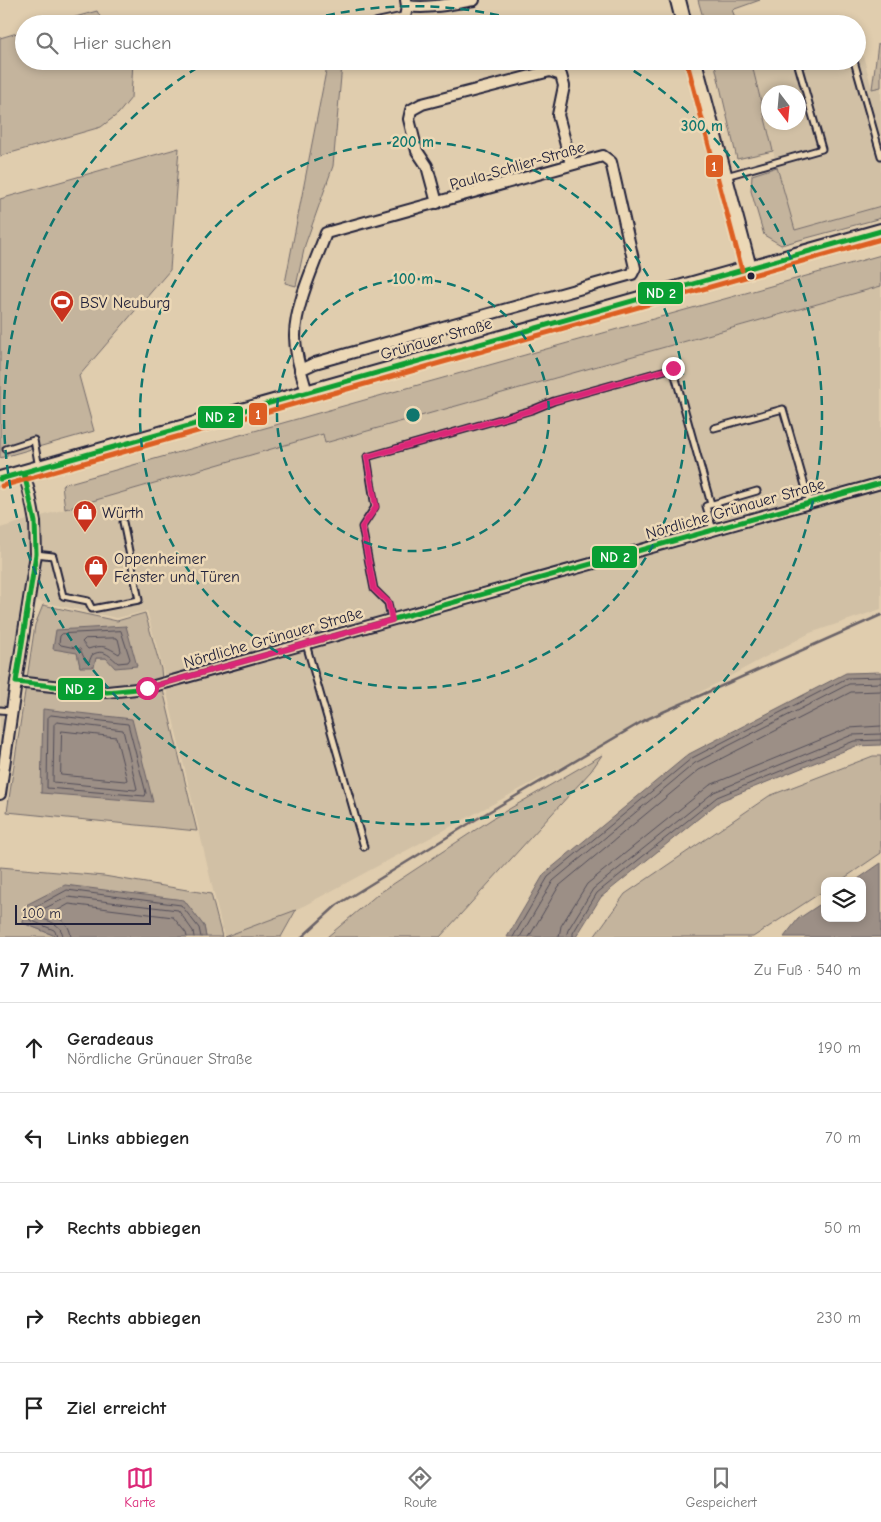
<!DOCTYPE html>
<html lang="de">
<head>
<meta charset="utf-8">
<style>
	:root { --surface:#fff; --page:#f6f6f6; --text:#222; --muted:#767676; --line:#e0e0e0; --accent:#db2777 }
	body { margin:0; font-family:"Comic Neue",sans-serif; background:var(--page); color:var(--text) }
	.controls { position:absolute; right:15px; bottom:15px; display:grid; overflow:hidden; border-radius:10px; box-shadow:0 2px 8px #0003 }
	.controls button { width:45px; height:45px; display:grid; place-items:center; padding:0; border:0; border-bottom:1px solid var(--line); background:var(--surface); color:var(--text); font:25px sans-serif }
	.compass { position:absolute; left:761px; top:85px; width:45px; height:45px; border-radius:50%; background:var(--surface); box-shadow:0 2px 8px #0003; rotate:164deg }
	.scale { position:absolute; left:15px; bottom:12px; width:136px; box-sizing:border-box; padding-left:5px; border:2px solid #22223b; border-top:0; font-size:14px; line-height:18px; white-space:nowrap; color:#22223b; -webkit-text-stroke:4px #ecd8b6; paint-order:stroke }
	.stop { position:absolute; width:15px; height:15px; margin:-11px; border:4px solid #db2777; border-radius:50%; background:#fff }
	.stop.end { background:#db2777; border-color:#fff; box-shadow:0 1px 5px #0008 }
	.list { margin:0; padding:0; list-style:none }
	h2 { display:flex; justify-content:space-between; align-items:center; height:65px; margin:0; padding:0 20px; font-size:21px }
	h2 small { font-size:16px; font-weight:400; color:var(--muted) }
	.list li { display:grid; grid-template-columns:32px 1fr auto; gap:15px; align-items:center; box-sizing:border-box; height:90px; padding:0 20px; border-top:1px solid var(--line) }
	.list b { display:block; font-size:19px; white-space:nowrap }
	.list p { margin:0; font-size:16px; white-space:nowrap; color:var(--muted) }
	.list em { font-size:16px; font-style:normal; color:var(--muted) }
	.icon { flex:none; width:28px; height:28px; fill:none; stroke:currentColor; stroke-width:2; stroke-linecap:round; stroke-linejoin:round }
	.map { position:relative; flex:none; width:881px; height:937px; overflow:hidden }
	.search { position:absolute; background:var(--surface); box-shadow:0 2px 8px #0003; left:15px; right:15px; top:15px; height:55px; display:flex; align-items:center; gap:12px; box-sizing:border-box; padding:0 18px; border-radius:28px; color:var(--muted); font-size:19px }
	.sheet { height:515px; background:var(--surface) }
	nav { display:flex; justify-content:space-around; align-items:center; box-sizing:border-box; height:70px; border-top:1px solid var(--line); background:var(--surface); font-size:14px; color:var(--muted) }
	nav a { display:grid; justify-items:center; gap:2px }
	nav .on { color:var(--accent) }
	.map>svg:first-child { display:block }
</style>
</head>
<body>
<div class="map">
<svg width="881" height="937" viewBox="0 0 881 937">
	<rect width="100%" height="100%" fill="#e0cdae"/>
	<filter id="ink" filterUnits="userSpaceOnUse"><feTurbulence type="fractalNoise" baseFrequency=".02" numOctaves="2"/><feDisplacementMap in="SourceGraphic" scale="10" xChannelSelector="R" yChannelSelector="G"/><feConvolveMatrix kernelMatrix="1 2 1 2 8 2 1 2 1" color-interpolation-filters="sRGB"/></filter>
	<g filter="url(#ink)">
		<!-- built -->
		<g fill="#d1c0a5" fill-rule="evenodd">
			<path d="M857 44H860L872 89 881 87V206L795 230 773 151 751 61H857ZM768 92H798V122H768Z"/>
			<polygon points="881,286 881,609 810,633 296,910 224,937 166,689 163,670 147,611 117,618 24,598 0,760 0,528 323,434 325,443"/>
		</g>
		<!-- green -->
		<g fill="#c4b49d" stroke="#736b6c" fill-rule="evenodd">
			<polygon points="698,0 760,0 732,10 738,24 705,24"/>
			<polygon points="97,11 104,24 50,24"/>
			<polygon points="24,31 24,61 133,61 131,98 118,114 101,127 0,156 0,38"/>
			<polygon points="881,43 881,87 872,89 878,44"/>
			<polygon points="328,61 341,61 342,65 333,166 305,245 296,286 285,283"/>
			<polygon points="714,61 751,61 773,151 737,159"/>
			<polygon points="179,148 170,270 79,376 94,431 0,458 0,199"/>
			<polygon points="777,167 795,230 881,206 881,218 781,245 764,235 751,191 752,175"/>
			<polygon points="881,255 881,286 325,443 323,434 65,509 62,485"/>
			<path d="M43 605 117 621 145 613 161 669 163 690 197 831 7 812 35 625ZM126 626 106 658H96L80 667 78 653Z"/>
			<polygon points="602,755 591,771 440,937 327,937 378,894 492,819"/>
			<polygon points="873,756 881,756 881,853 840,881 825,881 825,890 753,937 594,937 625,894 769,796"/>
			<polygon points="0,867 104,876 211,894 222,937 206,937 204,926 26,905 23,923 58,937 0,937"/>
			<polygon points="296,910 281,937 224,937"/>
		</g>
		<!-- water -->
		<g fill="#9c8f86" stroke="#6b6368">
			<polygon points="126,626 137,666 115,668 106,658 96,658 94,667 80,667 77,653 53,649 56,630"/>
			<polygon points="881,672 881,745 856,746 720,801 601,897 576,937 507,937 544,874 689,754 846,673"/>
			<polygon points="43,709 132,719 153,802 41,793"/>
			<polygon points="881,863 881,937 784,937 798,919 825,901 825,918 862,918 862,881 855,881"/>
			<polygon points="65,885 184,900 204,926 206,937 58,937 23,923 26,905"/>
		</g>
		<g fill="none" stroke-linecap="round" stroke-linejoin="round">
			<!-- shore -->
			<g stroke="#534e59" stroke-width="1">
				<path d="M121 631 130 659 128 662 118 663C110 656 103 648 92 655L89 662H86L80 649 61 645 59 643 60 636 62 634Z"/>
				<path d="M116 638 118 639 121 651 119 654C107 647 104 644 88 649L82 642 85 639Z"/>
				<polygon points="51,715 128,724 146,793 145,796 47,788 48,718"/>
				<polygon points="57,722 123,730 137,789 135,790 53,782 54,725"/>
				<polygon points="62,731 116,737 127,780 125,781 61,775"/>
				<polyline points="57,937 56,933 54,930 30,920 30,910 67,890 181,905 199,928 201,937"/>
				<path d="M63 937C62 923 48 921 37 917L36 914 37 912 68 897 178 910 193 931 194 937"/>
				<path d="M71 937C70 924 62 921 54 914L55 912 69 904 173 917 186 933 187 937"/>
				<polyline points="513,937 548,877 692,758 847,678 881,677"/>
				<polyline points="520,937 553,881 695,763 849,684 881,683"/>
				<polyline points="529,937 559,886 699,770 851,692 881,691"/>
				<polyline points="559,937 561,926 587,884 710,785 849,728 881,726"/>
				<polyline points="566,937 568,930 593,889 714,792 852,735 881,734"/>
				<polyline points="573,937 573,933 597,893 717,797 854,741 881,740"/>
			</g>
			<!-- stream -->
			<polyline stroke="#6b6368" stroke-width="2.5" points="302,937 337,905 475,820 645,720 881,615"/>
			<!-- lane casing -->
			<g stroke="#22223b" stroke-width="9">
				<g id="lane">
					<polyline points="854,61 881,156"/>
					<polyline points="726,176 822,149 798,65 812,61"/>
					<polyline points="714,428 783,409 810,503"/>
					<polyline points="6,449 34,440 39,468"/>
					<polyline points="713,530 706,506 757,491"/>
					<polyline points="36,554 53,556 63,596 88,601 92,609 139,600 123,522"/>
					<polyline points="391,619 388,603 374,589 362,527 375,507 367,457 532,410 554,401 673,368 711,504"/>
					<polyline points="306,644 364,847"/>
					<polyline points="0,710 12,711"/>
				</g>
			</g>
			<!-- street casing -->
			<g stroke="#22223b" stroke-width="14">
				<g id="street">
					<path d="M406 0 407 6C429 9 453 4 474 0"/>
					<polyline points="377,24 405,18 407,6"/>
					<polyline points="437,203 427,166 417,151 409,119 411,110 422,104 550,71 561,75 564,86 558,115 571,164"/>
					<path d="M300 370 315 363 632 274 635 268 611 162 603 156 326 233C315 263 295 305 295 336 295 356 302 374 307 393"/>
					<polyline points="16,682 107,692 147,688 881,483"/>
					<polyline points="0,794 16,682 36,554 35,522 30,495 24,473"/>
				</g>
			</g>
			<!-- secondary casing -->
			<g stroke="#22223b" stroke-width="18">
				<g id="secondary">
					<polyline points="678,0 684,24"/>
					<polyline points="694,61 749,268"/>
					<polyline points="0,479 881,231"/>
				</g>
			</g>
			<!-- lane -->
			<use href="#lane" stroke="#ecd8b6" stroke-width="5"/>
			<!-- street -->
			<use href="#street" stroke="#ecd8b6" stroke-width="10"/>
			<!-- secondary -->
			<use href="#secondary" stroke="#ecd8b6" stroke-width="14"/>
			<!-- bus-1 casing -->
			<g stroke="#ecd8b6" stroke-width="9">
				<g id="bus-1">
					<polyline points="24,473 35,522 36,554 16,682 107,692 147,688 881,483"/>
					<polyline points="0,479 881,231"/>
				</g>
			</g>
			<!-- bus-2 casing -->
			<g stroke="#ecd8b6" stroke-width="9">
				<g id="bus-2">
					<polyline points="687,63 742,270"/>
					<polyline points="2,486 881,239"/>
				</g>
			</g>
			<!-- bus-1 -->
			<use href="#bus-1" stroke="#089e32" stroke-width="5"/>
			<!-- bus-2 -->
			<use href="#bus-2" stroke="#dd5e24" stroke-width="5"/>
		</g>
	</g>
	<g fill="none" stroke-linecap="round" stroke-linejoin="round" filter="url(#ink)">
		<!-- route -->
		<polyline stroke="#db2777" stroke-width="6" points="147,688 392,620 388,602 374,589 362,527 376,507 367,457 532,410 554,401 673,368"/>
	</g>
	<!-- distance rings -->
	<g fill="none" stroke="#0f766e" stroke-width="2.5" stroke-dasharray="9 6">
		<circle cx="413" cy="415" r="136"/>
		<circle cx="413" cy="415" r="273"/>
		<path d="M297 23A409 409 0 0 1 529 23M621 63A409 409 0 1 1 205 63"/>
	</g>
	<!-- icons -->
	<defs>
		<g id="stadium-pin" transform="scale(1.25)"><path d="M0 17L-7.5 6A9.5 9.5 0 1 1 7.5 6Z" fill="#c8321e" stroke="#ecd8b6"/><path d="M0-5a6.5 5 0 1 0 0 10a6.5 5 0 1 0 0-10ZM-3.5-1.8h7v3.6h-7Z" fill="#fff"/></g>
		<g id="shop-pin" transform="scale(1.25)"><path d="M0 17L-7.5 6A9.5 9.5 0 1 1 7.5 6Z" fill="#c8321e" stroke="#ecd8b6"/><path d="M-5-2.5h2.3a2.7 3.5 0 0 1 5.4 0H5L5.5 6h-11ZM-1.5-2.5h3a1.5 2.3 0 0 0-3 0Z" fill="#fff"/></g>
	</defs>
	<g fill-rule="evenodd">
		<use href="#stadium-pin" x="62" y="302"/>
		<use href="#shop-pin" x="85" y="512"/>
		<use href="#shop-pin" x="96" y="567"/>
	</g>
	<!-- markers -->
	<circle fill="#22223b" stroke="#ecd8b6" stroke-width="2" cx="751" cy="276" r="4.5"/>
	<g text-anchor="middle" stroke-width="5" stroke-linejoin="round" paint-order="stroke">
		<!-- street labels -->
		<g font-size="16" fill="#22223b" stroke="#ecd8b6">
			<text transform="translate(517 165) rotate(-16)" y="6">Paula-Schlier-Straße</text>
			<text transform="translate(436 338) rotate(-16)" y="6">Grünauer Straße</text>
			<text transform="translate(735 508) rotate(-16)" y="6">Nördliche Grünauer Straße</text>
			<text transform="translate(273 637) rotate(-16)" y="6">Nördliche Grünauer Straße</text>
		</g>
		<!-- poi labels -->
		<g font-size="16" fill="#22223b" stroke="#ecd8b6" text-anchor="start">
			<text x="80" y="308">BSV Neuburg</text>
			<text x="102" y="518">Würth</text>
			<text x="114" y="564">Oppenheimer<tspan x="114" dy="18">Fenster und Türen</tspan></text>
		</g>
	</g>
	<circle cx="413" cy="415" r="8" fill="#0f766e" stroke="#ecd8b6" stroke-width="2.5"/>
	<g font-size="15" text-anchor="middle" font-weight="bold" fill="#0f766e" stroke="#ecd8b6" stroke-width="5" stroke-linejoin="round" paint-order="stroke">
		<text x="702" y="131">300 m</text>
		<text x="413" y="147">200 m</text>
		<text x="413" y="284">100 m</text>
	</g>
	<g stroke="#ecd8b6" stroke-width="2">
		<rect x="705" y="154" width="19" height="24" rx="5" fill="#dd5e24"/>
		<rect x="637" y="281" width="47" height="24" rx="5" fill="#089e32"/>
		<rect x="248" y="402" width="20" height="24" rx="5" fill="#dd5e24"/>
		<rect x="197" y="405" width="47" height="24" rx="5" fill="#089e32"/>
		<rect x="591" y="545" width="47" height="24" rx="5" fill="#089e32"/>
		<rect x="57" y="677" width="47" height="24" rx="5" fill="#089e32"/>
	</g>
	<g font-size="14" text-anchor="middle" font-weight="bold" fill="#fff">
		<text x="714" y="171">1</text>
		<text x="661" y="298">ND 2</text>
		<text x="258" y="419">1</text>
		<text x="220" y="422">ND 2</text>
		<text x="615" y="562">ND 2</text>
		<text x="80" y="694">ND 2</text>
	</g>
</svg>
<div class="controls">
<button><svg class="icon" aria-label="layers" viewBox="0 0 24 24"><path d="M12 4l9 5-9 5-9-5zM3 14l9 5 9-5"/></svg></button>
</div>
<svg class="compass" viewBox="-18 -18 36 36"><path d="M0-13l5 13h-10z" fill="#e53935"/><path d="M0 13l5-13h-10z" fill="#767676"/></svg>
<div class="scale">100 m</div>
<div class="stop" style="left:147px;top:688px"></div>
<div class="stop end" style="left:673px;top:368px"></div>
<div class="search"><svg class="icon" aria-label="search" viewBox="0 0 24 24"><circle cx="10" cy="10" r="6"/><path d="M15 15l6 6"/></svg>Hier suchen</div>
</div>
<section class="sheet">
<h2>7 Min.<small>Zu Fuß · 540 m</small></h2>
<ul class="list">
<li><svg class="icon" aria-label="ahead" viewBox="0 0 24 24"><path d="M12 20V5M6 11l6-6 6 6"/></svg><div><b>Geradeaus</b><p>Nördliche Grünauer Straße</p></div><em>190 m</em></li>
<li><svg class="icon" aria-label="left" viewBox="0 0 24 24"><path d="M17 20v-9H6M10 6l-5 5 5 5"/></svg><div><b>Links abbiegen</b></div><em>70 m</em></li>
<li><svg class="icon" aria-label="right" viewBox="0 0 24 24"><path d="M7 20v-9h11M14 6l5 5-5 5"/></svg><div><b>Rechts abbiegen</b></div><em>50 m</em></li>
<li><svg class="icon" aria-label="right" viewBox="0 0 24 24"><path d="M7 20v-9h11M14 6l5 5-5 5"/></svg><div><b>Rechts abbiegen</b></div><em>230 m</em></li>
<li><svg class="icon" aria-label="arrive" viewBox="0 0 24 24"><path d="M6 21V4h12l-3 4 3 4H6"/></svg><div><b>Ziel erreicht</b></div></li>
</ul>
</section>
<nav>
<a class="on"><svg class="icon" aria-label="map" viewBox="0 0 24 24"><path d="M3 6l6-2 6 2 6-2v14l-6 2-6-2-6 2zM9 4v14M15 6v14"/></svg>Karte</a>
<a><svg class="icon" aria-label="directions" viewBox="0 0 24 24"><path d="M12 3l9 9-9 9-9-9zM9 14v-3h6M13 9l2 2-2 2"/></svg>Route</a>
<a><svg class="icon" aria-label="saved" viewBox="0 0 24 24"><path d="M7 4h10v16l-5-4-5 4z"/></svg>Gespeichert</a>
</nav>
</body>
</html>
